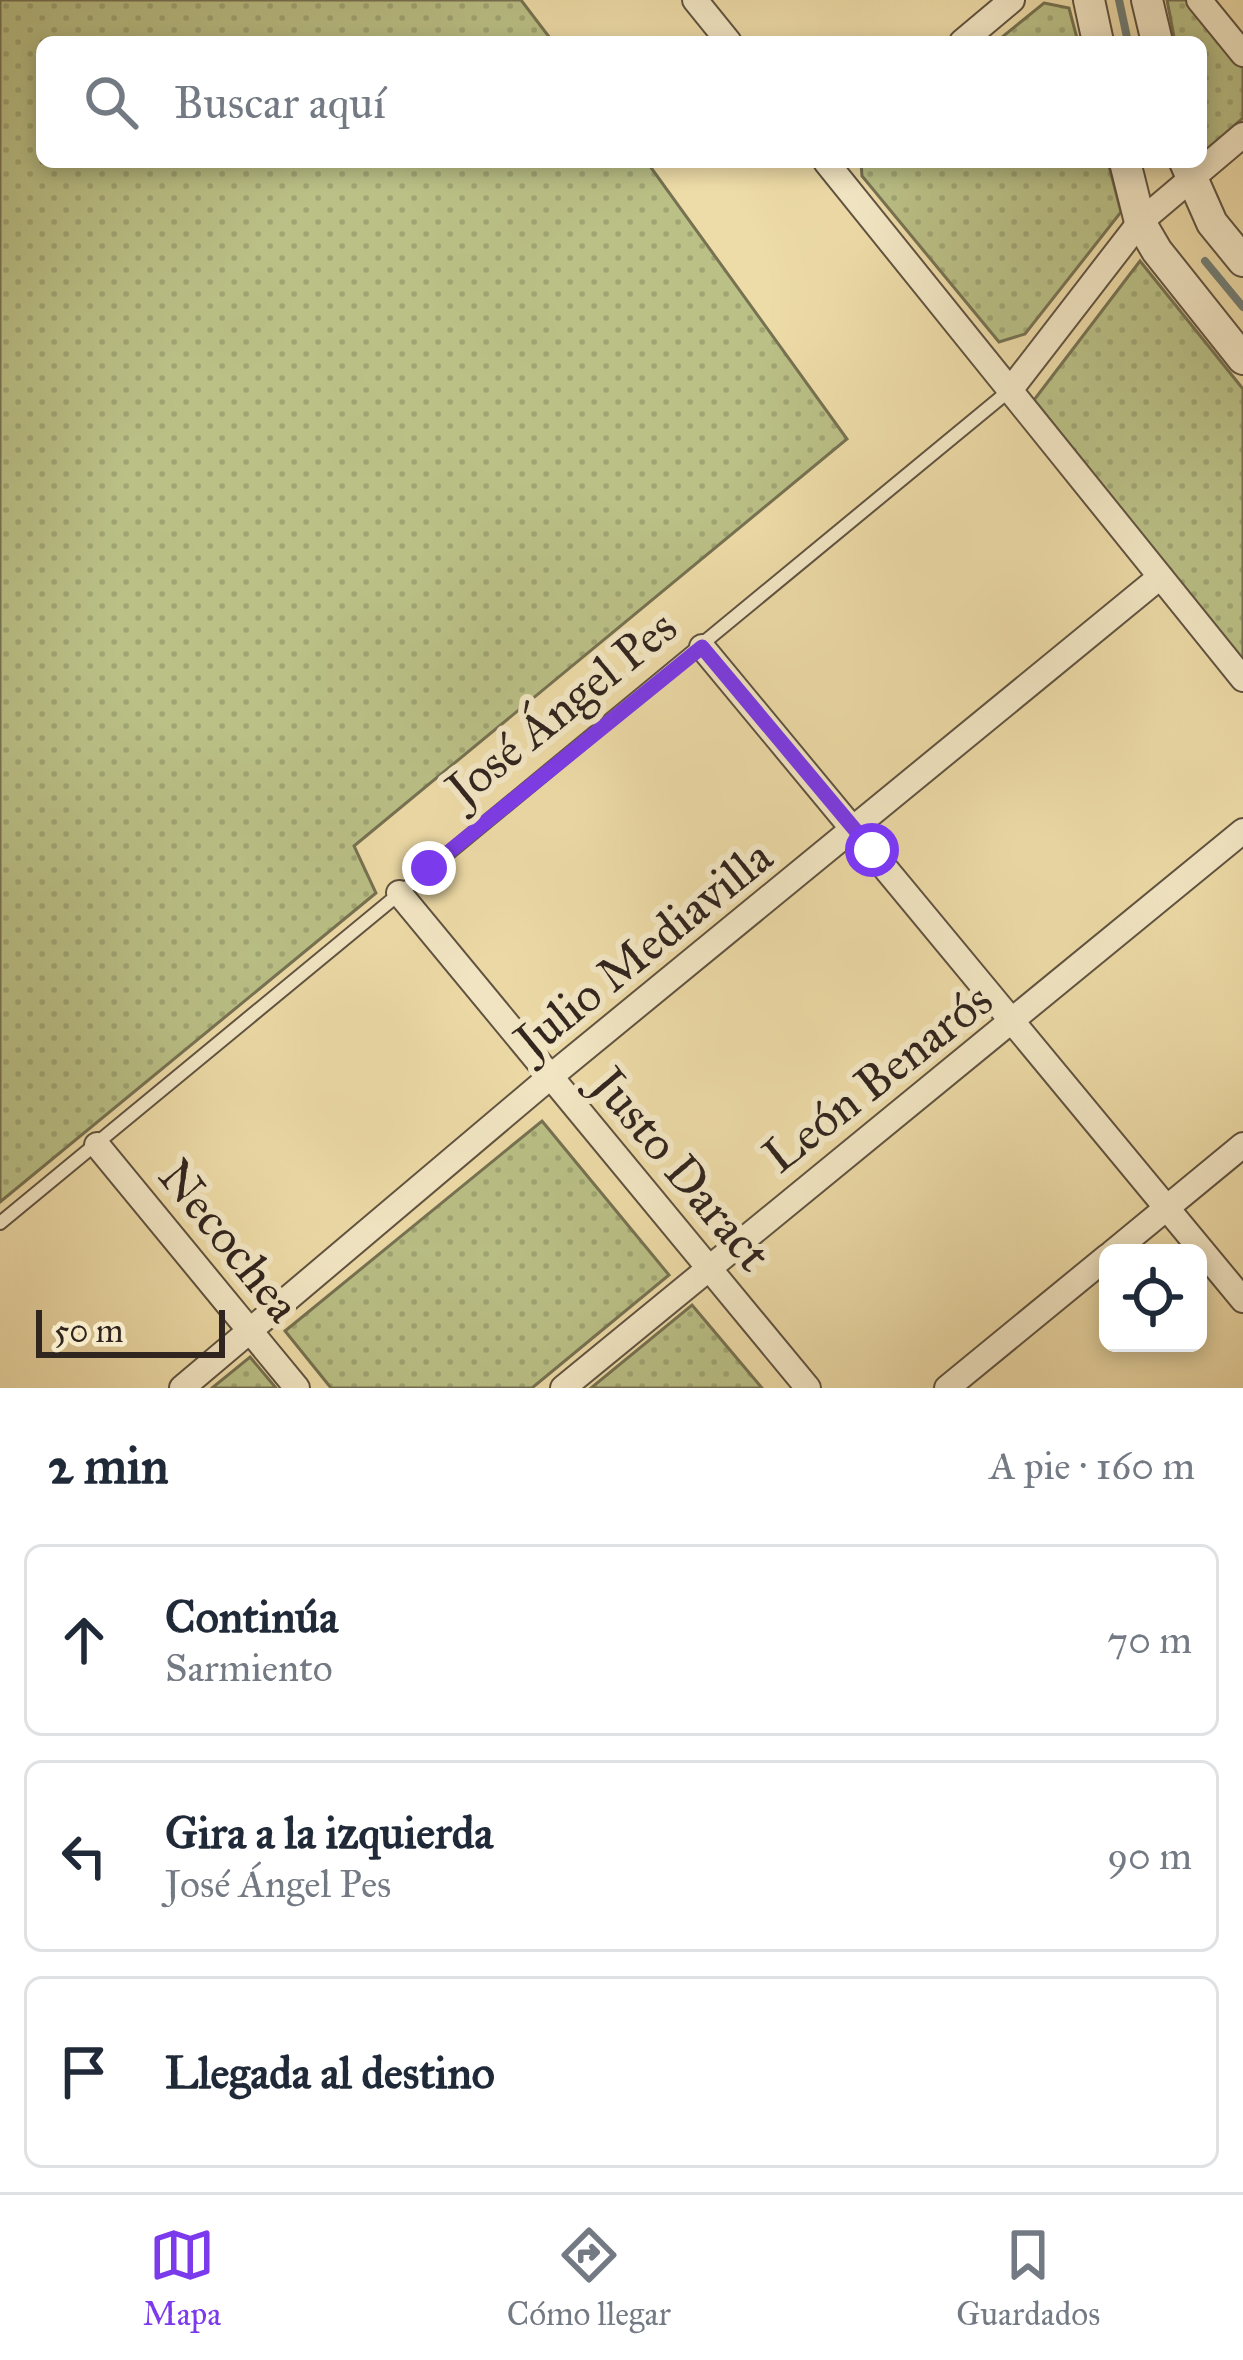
<!DOCTYPE html>
<html lang="es">
<head>
<meta charset="utf-8">
<style>
	:root { --surface:#fff; --page:#f6f6f7; --text:#1f2937; --muted:#747a83; --line:#e0e1e3; --accent:#7c3aed }
	body { margin:0; font-family:"IM FELL Great Primer",serif; background:var(--page); color:var(--text) }
	.controls { position:absolute; right:36px; bottom:36px; display:grid; overflow:hidden; border-radius:18px; box-shadow:0 6px 18px #0003 }
	.controls button { width:108px; height:108px; display:grid; place-items:center; padding:0; border:0; border-bottom:3px solid var(--line); background:var(--surface); color:var(--text); font:60px sans-serif }
	.scale { position:absolute; left:36px; bottom:30px; width:189px; box-sizing:border-box; padding-left:12px; border:6px solid #31251f; border-top:0; font-size:33px; line-height:42px; white-space:nowrap; color:#31251f; -webkit-text-stroke:9px #f4e8c6; paint-order:stroke }
	.stop { position:absolute; width:36px; height:36px; margin:-27px; border:9px solid #7c3aed; border-radius:50%; background:#fff }
	.stop.end { background:#7c3aed; border-color:#fff; box-shadow:0 3px 12px #0008 }
	.list { margin:0; padding:0; list-style:none }
	h2 { display:flex; justify-content:space-between; align-items:center; height:156px; margin:0; padding:0 48px; font-size:51px }
	h2 small { font-size:39px; font-weight:400; color:var(--muted) }
	.list li { display:grid; grid-template-columns:78px 1fr auto; gap:36px; align-items:center; box-sizing:border-box; height:192px; margin:0 24px 24px; padding:0 24px; border:3px solid var(--line); border-radius:18px }
	.list b { display:block; font-size:45px; white-space:nowrap }
	.list p { margin:0; font-size:39px; white-space:nowrap; color:var(--muted) }
	.list em { font-size:39px; font-style:normal; color:var(--muted) }
	.icon { flex:none; width:66px; height:66px; fill:none; stroke:currentColor; stroke-width:2; stroke-linecap:round; stroke-linejoin:round }
	.map { position:relative; flex:none; width:1243px; height:1388px; overflow:hidden }
	.search { position:absolute; background:var(--surface); box-shadow:0 6px 18px #0003; left:36px; right:36px; top:36px; height:132px; display:flex; align-items:center; gap:30px; box-sizing:border-box; padding:0 42px; border-radius:18px; color:var(--muted); font-size:45px }
	.sheet { height:804px; background:var(--surface) }
	nav { display:flex; justify-content:space-around; align-items:center; box-sizing:border-box; height:168px; border-top:3px solid var(--line); background:var(--surface); font-size:33px; color:var(--muted) }
	nav a { display:grid; justify-items:center; gap:6px }
	nav .on { color:var(--accent) }
	.map>svg:first-child { display:block }
</style>
</head>
<body>
<div class="map">
<svg width="1243" height="1388" viewBox="0 0 1243 1388">
	<defs>
		<pattern id="grass-dots" width="8" height="8" patternUnits="userSpaceOnUse" patternTransform="scale(3)"><rect width="8" height="8" fill="#bac086"/><path d="M2 2h.1M6 6h.1" fill="none" stroke="#a0a573" stroke-width="1.8" stroke-linecap="round"/></pattern>
	</defs>
	<rect width="100%" height="100%" fill="#eedca8"/>
	<filter id="stains"><feTurbulence type="fractalNoise" baseFrequency=".00167" numOctaves="4"/><feColorMatrix values="0 0 0 0 .2 0 0 0 0 .09 0 0 0 0 .02 0 0 0 .5 -.17"/></filter>
	<radialGradient id="worn" r=".72"><stop offset=".6" stop-color="#630" stop-opacity="0"/><stop offset="1" stop-color="#630" stop-opacity=".3"/></radialGradient>
	<!-- grass -->
	<g fill="url(#grass-dots)" stroke="#767252" stroke-width="3">
		<polygon points="0,0 521,0 553,42 42,42 42,162 647,162 847,439 354,846 376,893 0,1202"/>
		<polygon points="1167,0 1187,0 1243,68 1243,118 1201,155 1201,42 1175,42"/>
		<polygon points="1044,3 1069,8 1078,42 996,42"/>
		<polygon points="861,162 1108,162 1121,212 1025,334 999,342 862,176"/>
		<polygon points="1140,261 1243,389 1243,661 1034,400"/>
		<polygon points="542,1121 669,1275 532,1388 331,1388 285,1331"/>
		<polygon points="692,1305 762,1388 591,1388"/>
		<polygon points="250,1357 276,1388 212,1388"/>
	</g>
	<g fill="none" stroke-linecap="round" stroke-linejoin="round">
		<!-- stream -->
		<g stroke="#717e77" stroke-width="8">
			<polyline points="1119,0 1128,42"/>
			<polyline points="1205,261 1243,307"/>
		</g>
		<!-- service casing -->
		<g stroke="#605341" stroke-width="16">
			<polyline id="service" points="0,1223 1010,390"/>
		</g>
		<!-- minor casing -->
		<g stroke="#605341" stroke-width="28">
			<g id="minor">
				<polyline points="695,0 729,42"/>
				<polyline points="1199,0 1243,54"/>
				<polyline points="962,42 1012,0"/>
				<polyline points="826,162 1243,679"/>
				<polyline points="1011,389 1140,222 1243,135"/>
				<polyline points="702,647 1243,1300"/>
				<polyline points="399,893 808,1388"/>
				<polyline points="97,1145 297,1388"/>
				<polyline points="1112,1253 1243,1145"/>
				<polyline points="182,1388 550,1077 1160,577"/>
				<polyline points="563,1388 1243,831"/>
				<polyline points="947,1388 1108,1256"/>
			</g>
		</g>
		<!-- tertiary casing -->
		<g stroke="#605341" stroke-width="34">
			<g id="tertiary">
				<polyline points="1089,0 1098,42"/>
				<polyline points="1147,0 1157,42"/>
				<polyline points="1125,162 1140,222 1157,251 1243,359"/>
				<polyline points="1185,162 1212,223 1243,261"/>
			</g>
		</g>
		<!-- service -->
		<use href="#service" stroke="#f4e8c6" stroke-width="12"/>
		<!-- minor -->
		<use href="#minor" stroke="#f4e8c6" stroke-width="24"/>
		<!-- tertiary -->
		<use href="#tertiary" stroke="#f4e8c6" stroke-width="30"/>
	</g>
	<g fill="none" stroke-linecap="round" stroke-linejoin="round">
		<!-- route -->
		<polyline stroke="#7c3aed" stroke-width="15" points="429,868 702,647 872,850"/>
	</g>
	<g text-anchor="middle" stroke-width="12" stroke-linejoin="round" paint-order="stroke">
		<!-- street labels -->
		<g font-size="48" fill="#31251f" stroke="#f4e8c6">
			<text transform="translate(561 707) rotate(-39)" y="17">José Ángel Pes</text>
			<text transform="translate(643 948) rotate(-39)" y="17">Julio Mediavilla</text>
			<text transform="translate(877 1077) rotate(-38)" y="17">León Benarós</text>
			<text transform="translate(682 1169) rotate(50)" y="17">Justo Daract</text>
			<text transform="translate(230 1240) rotate(51)" y="17">Necochea</text>
		</g>
	</g>
	<rect width="100%" height="100%" filter="url(#stains)"/>
	<rect width="100%" height="100%" fill="url(#worn)"/>
</svg>
<div class="controls">
<button><svg class="icon" aria-label="locate" viewBox="0 0 24 24"><circle cx="12" cy="12" r="6"/><path d="M12 2v4M12 18v4M2 12h4M18 12h4"/></svg></button>
</div>
<div class="scale">50 m</div>
<div class="stop" style="left:872px;top:850px"></div>
<div class="stop end" style="left:429px;top:868px"></div>
<div class="search"><svg class="icon" aria-label="search" viewBox="0 0 24 24"><circle cx="10" cy="10" r="6"/><path d="M15 15l6 6"/></svg>Buscar aquí</div>
</div>
<section class="sheet">
<h2>2 min<small>A pie · 160 m</small></h2>
<ul class="list">
<li><svg class="icon" aria-label="ahead" viewBox="0 0 24 24"><path d="M12 20V5M6 11l6-6 6 6"/></svg><div><b>Continúa</b><p>Sarmiento</p></div><em>70 m</em></li>
<li><svg class="icon" aria-label="left" viewBox="0 0 24 24"><path d="M17 20v-9H6M10 6l-5 5 5 5"/></svg><div><b>Gira a la izquierda</b><p>José Ángel Pes</p></div><em>90 m</em></li>
<li><svg class="icon" aria-label="arrive" viewBox="0 0 24 24"><path d="M6 21V4h12l-3 4 3 4H6"/></svg><div><b>Llegada al destino</b></div></li>
</ul>
</section>
<nav>
<a class="on"><svg class="icon" aria-label="map" viewBox="0 0 24 24"><path d="M3 6l6-2 6 2 6-2v14l-6 2-6-2-6 2zM9 4v14M15 6v14"/></svg>Mapa</a>
<a><svg class="icon" aria-label="directions" viewBox="0 0 24 24"><path d="M12 3l9 9-9 9-9-9zM9 14v-3h6M13 9l2 2-2 2"/></svg>Cómo llegar</a>
<a><svg class="icon" aria-label="saved" viewBox="0 0 24 24"><path d="M7 4h10v16l-5-4-5 4z"/></svg>Guardados</a>
</nav>
</body>
</html>
